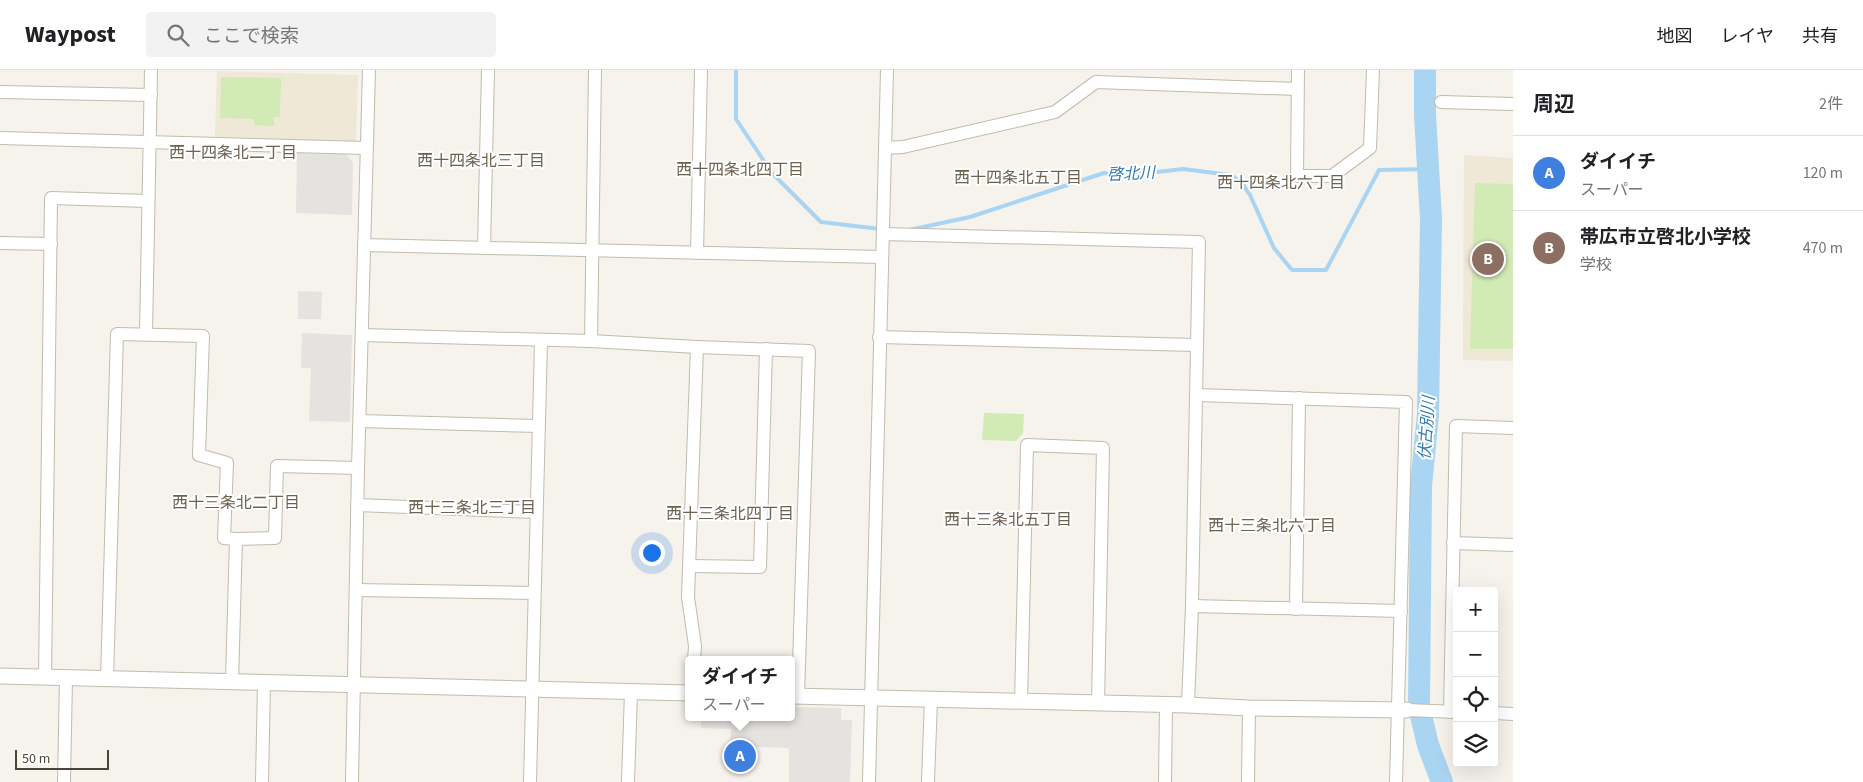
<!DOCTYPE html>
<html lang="ja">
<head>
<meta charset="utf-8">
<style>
	:root { --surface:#fff; --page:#f2f2f2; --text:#202124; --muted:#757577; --line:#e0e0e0; --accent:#d93025 }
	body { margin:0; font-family:"Source Sans 3","Noto Sans JP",sans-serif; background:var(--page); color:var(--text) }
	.controls { position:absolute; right:15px; bottom:15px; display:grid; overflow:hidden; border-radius:5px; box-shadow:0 5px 20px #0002 }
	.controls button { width:45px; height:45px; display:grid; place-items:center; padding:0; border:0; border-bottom:1px solid var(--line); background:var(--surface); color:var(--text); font:25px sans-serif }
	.scale { position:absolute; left:15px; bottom:12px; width:94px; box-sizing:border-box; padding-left:5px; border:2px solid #4b4439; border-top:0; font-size:14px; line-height:18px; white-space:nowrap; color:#4b4439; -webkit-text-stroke:4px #fff; paint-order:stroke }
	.you { position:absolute; left:651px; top:482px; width:18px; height:18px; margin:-12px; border:4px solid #fff; border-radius:50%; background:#1a73e8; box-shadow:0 0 0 8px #1a73e833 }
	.badge { display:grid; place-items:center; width:32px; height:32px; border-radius:50%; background:var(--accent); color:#fff; font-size:16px; font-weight:700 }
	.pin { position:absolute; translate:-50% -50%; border:2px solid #fff; box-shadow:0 1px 5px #0006 }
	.popup { position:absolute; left:685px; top:586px; width:110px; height:65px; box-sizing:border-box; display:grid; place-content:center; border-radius:5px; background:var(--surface); filter:drop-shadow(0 1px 4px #0005); font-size:16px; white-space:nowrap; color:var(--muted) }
	.popup b { font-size:19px; color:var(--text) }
	.popup::after { content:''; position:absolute; left:50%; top:100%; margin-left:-10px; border:10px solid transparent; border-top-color:var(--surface) }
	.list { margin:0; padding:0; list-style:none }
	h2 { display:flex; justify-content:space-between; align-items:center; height:65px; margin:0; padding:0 20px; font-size:21px }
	h2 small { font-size:16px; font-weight:400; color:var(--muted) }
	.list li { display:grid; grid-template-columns:32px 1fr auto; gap:15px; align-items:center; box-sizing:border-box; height:75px; padding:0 20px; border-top:1px solid var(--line) }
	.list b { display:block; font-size:19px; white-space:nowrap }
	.list p { margin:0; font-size:16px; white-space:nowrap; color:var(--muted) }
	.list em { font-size:16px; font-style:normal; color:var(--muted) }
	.icon { flex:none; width:28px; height:28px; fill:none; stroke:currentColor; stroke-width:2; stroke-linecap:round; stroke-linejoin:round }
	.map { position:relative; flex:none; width:1513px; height:712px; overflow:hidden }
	header { display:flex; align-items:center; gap:30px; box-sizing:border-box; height:70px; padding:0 25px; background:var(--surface); border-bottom:1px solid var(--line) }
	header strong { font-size:24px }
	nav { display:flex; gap:28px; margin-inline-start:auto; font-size:18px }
	.search { width:350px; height:45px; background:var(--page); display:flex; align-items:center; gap:12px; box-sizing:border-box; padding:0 18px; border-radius:5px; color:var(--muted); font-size:19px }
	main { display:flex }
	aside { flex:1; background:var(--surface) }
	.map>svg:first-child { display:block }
</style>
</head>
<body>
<header>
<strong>Waypost</strong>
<div class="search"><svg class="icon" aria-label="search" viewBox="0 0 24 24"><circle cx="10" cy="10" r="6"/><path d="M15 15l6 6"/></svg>ここで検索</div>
<nav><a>地図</a><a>レイヤ</a><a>共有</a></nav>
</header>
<main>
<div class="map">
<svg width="1513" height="712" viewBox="0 0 1513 712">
	<rect width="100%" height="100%" fill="#f6f3ec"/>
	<!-- education -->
	<g fill="#efe8d6">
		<polygon points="217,1 358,5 356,71 215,67"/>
		<polygon points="1464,85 1513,88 1513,291 1463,290"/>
	</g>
	<!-- green -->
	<g fill="#d2eab5">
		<polygon points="221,7 281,8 280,47 274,47 274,56 254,55 254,49 220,48"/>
		<polygon points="1475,113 1513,114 1513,279 1470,279"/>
		<polygon points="984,343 1024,344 1023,363 1016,371 982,370"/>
	</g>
	<!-- parking -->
	<g fill="#e5e3e0">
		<polygon points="297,83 346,84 353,93 352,145 296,143"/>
		<polygon points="298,221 322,222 321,249 298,249"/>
		<polygon points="302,263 352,265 350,352 309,351 311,298 301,298"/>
		<polygon points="791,637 841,638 841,650 852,650 850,712 789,712 789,678 730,676 731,659 701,658 701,647 791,647"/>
	</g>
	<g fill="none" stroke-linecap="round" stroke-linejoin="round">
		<!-- stream -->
		<g stroke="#a9d4f2" stroke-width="4">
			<polyline points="736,0 736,49 772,103 821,152 880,159"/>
			<polyline points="909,160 970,147 1104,103 1123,106 1183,99 1231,105 1241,112 1250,125 1274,178 1292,200 1326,200 1379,100 1429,99"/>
		</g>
		<!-- river -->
		<polyline stroke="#a9d4f2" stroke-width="22" points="1425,0 1425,45 1431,149 1428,344 1421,416 1419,637 1428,675 1442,712"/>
		<!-- minor casing -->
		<g stroke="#c2bbae" stroke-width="14">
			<g id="minor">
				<polyline points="1298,0 1297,106 1332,106 1370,78 1373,0"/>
				<polyline points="0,22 151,25"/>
				<polyline points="1441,32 1513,34"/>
				<polyline points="0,68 366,78"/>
				<polyline points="885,78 903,77 1055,42 1096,12 1297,19"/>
				<polyline points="883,164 1199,172 1192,536 1188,635"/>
				<polyline points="0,173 51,174"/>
				<polyline points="364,175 882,187"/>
				<polyline points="484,177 488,0"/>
				<polyline points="697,183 701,0"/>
				<polyline points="146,264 151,0"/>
				<polyline points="362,265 591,271 697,277 688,527 695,576 694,590"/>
				<polyline points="879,267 1196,275"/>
				<polyline points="591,271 595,0"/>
				<polyline points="697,277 809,281 798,626"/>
				<polyline points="1197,325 1406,332 1396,712"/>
				<polyline points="360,351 538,356"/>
				<polyline points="357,435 536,442"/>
				<polyline points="1453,473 1513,475"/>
				<polyline points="690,496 760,497 766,279"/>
				<polyline points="356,520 534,523"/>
				<polyline points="1192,536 1401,541"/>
				<polyline points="1296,539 1299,328"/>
				<polyline points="45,608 51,128 148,131"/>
				<polyline points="107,609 117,264 203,266 199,385 227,393 224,468 236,469 275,468 277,396 358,398"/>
				<polyline points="232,612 236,469"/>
				<polyline points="1021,632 1027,375 1103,378 1098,634"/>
				<polyline points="1407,640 1457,642"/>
				<polyline points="1450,642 1456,356 1513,358"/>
				<polyline points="1494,643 1513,644"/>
				<polyline points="64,712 66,608"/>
				<polyline points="262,712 264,613"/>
				<polyline points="352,712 358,398 369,0"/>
				<polyline points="530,712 541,271"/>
				<polyline points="628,712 631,622"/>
				<polyline points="869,712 887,0"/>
				<polyline points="928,712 931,629"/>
				<polyline points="1165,712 1166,635"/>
				<polyline points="1248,712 1249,638"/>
			</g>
		</g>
		<!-- tertiary casing -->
		<g stroke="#c2bbae" stroke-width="17">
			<g id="tertiary">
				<polyline points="0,606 689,623"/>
				<polyline points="791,626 1188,635 1249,638 1407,640"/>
			</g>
		</g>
		<!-- minor -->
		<use href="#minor" stroke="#fff" stroke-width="12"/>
		<!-- tertiary -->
		<use href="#tertiary" stroke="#fff" stroke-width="15"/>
	</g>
	<g text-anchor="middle" stroke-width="4" stroke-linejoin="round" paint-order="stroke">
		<!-- neighbourhood labels -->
		<g font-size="16" fill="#6e6250" stroke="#fff">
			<text x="233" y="88">西十四条北二丁目</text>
			<text x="481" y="96">西十四条北三丁目</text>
			<text x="740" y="105">西十四条北四丁目</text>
			<text x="1018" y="113">西十四条北五丁目</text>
			<text x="1281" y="118">西十四条北六丁目</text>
			<text x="236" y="438">西十三条北二丁目</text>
			<text x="472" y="443">西十三条北三丁目</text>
			<text x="730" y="449">西十三条北四丁目</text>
			<text x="1008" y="455">西十三条北五丁目</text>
			<text x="1272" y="461">西十三条北六丁目</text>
		</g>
		<!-- water labels -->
		<g font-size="16" font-style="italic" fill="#2e7ab2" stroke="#fff">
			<text transform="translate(1131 103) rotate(-3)" y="6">啓北川</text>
			<text transform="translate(1426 358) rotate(-86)" y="6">伏古別川</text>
		</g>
	</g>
</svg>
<div class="controls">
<button>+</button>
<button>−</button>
<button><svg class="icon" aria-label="locate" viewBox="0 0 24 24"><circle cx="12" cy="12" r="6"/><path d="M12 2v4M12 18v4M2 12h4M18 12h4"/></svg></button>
<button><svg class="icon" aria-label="layers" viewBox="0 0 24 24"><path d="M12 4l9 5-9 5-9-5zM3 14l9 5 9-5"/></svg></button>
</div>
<div class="scale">50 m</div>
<div class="you"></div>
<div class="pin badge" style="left:740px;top:686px;background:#3f7fe0">A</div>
<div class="popup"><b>ダイイチ</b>スーパー</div>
<div class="pin badge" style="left:1488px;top:189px;background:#8d6e63">B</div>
</div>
<aside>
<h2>周辺<small>2件</small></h2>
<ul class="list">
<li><span class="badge" style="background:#3f7fe0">A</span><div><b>ダイイチ</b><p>スーパー</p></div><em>120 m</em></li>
<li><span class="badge" style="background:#8d6e63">B</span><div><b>帯広市立啓北小学校</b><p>学校</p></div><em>470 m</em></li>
</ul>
</aside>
</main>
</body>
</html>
